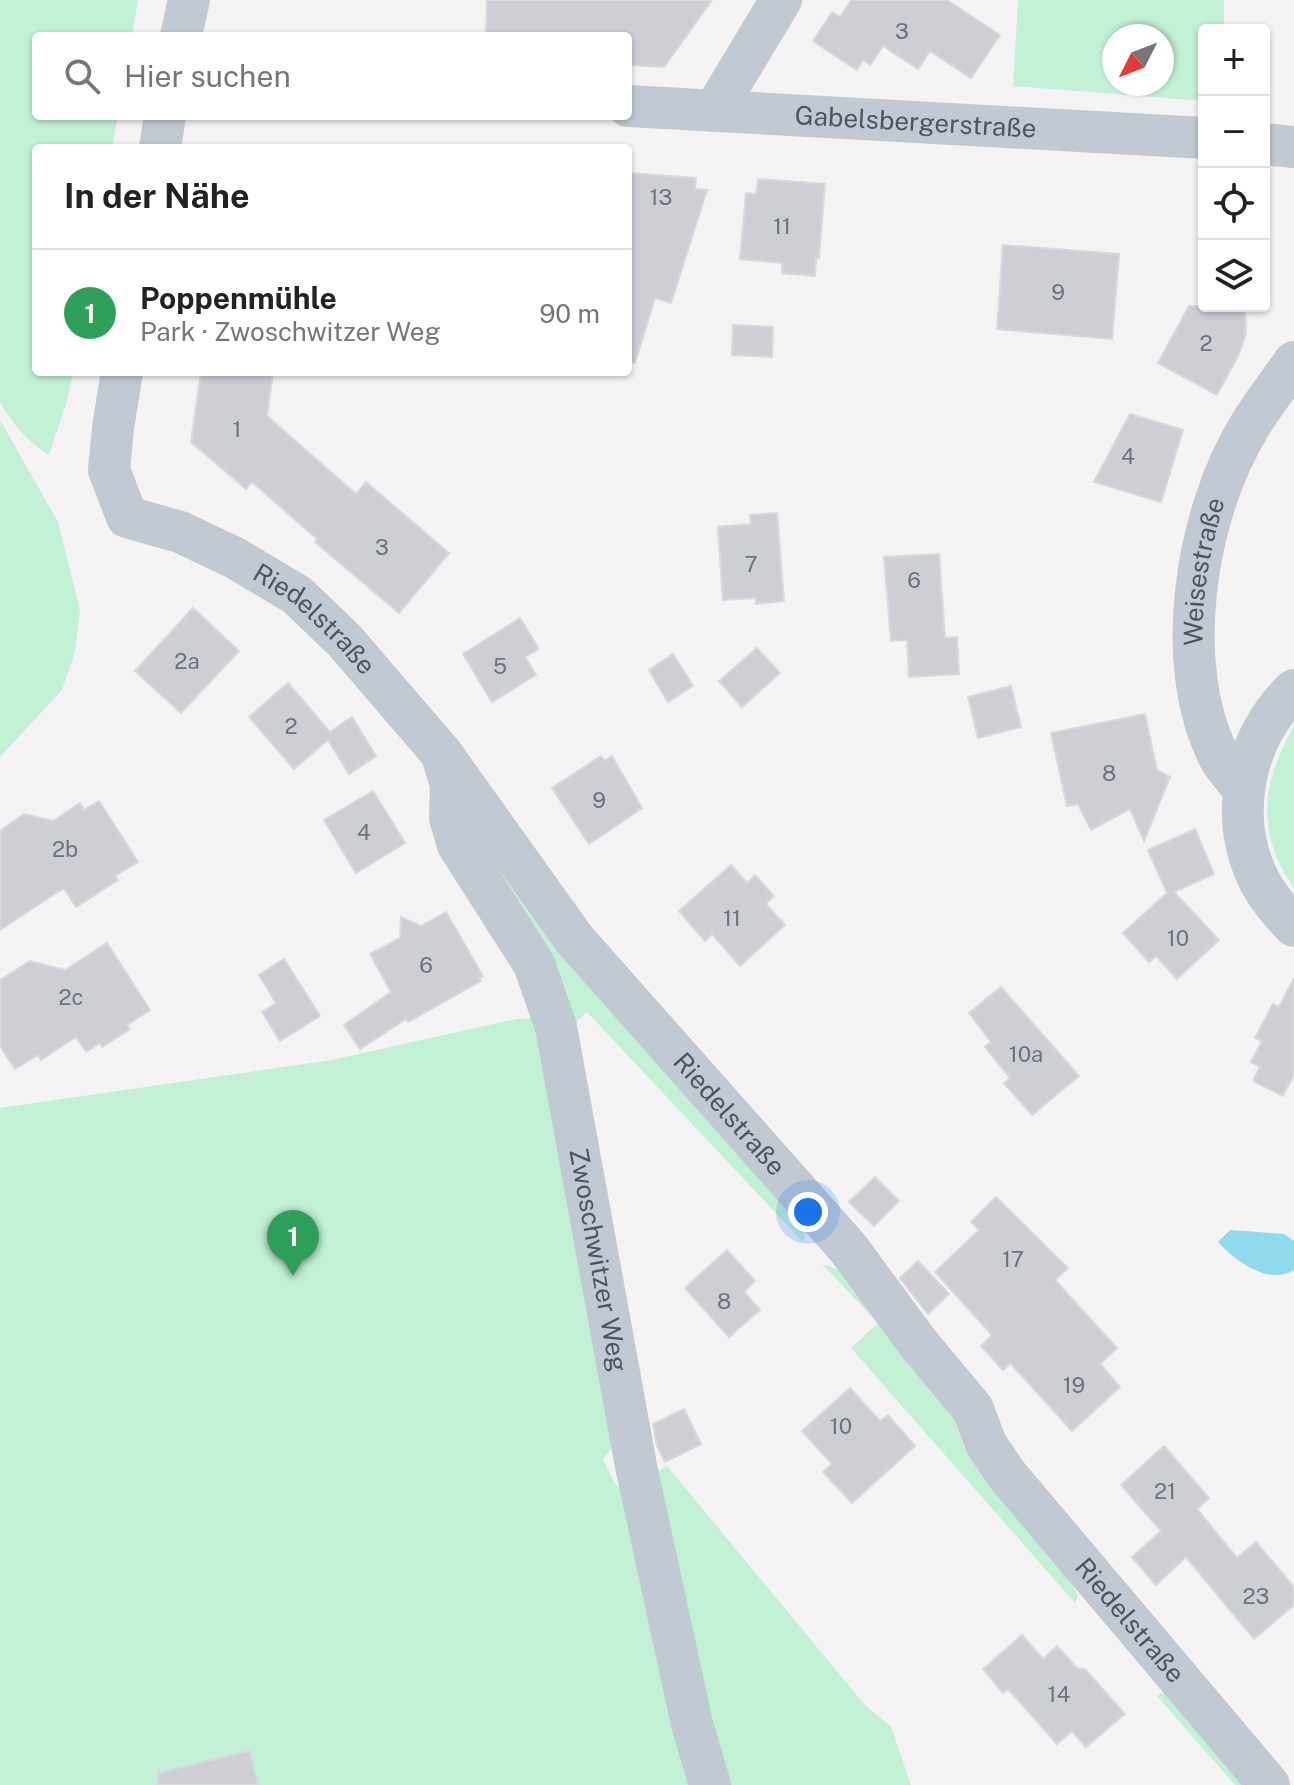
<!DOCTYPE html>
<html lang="de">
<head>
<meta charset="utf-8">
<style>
	:root { --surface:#fff; --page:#f2f2f2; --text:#222; --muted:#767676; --line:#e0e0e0; --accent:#0b8043 }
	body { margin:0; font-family:"Public Sans",sans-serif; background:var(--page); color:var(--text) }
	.controls { position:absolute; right:24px; top:24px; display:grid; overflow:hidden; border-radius:8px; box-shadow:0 2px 6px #0004 }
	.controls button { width:72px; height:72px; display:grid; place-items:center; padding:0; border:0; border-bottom:2px solid var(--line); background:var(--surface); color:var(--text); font:40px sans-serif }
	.compass { position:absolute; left:1102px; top:24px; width:72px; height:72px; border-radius:50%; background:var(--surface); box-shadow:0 2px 6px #0004; rotate:228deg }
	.you { position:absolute; left:808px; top:1212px; width:28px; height:28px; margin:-20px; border:6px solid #fff; border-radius:50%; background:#1a73e8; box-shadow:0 0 0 12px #1a73e833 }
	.badge { display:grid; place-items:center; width:52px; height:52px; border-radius:50%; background:var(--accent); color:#fff; font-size:26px; font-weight:700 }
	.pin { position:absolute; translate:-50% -66px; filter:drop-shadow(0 2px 4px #0008) }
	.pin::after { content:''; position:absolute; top:42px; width:28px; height:24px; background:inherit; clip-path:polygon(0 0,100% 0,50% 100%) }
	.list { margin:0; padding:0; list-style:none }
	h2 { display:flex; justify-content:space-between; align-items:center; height:104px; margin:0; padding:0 32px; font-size:34px }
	h2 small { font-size:26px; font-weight:400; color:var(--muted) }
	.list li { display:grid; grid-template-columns:52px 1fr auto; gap:24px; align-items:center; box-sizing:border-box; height:128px; padding:0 32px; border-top:2px solid var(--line) }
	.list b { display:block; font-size:30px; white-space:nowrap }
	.list p { margin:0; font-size:26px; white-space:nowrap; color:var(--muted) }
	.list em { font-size:26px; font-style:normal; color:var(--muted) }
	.icon { flex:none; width:44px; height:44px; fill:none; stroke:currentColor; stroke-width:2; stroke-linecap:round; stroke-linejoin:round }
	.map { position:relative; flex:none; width:1294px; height:1785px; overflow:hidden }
	.search { position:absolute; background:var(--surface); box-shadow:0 2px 6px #0004; left:32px; top:32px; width:600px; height:88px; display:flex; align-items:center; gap:20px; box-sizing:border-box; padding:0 28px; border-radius:8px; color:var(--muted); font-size:30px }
	.panel { position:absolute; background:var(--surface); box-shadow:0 2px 6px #0004; left:32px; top:144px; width:600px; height:232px; border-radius:8px }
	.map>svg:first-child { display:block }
</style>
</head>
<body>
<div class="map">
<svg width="1294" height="1785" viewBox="0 0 1294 1785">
	<rect width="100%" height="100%" fill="#f5f3f3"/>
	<!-- green -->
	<g fill="#c3f1d5" fill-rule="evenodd">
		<path d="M0 0H138L132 36H36V116H118L112 148H36V372H73L67 401 49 455C27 441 13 425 0 402Z"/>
		<path d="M1018 0H1224V30H1204V101L1013 86ZM1114 36H1162V84H1114Z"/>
		<polygon points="0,420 58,522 80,610 75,652 62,690 0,757"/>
		<path d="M1294 726V888C1255 833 1262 782 1294 726Z"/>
		<polygon points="483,848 807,1228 803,1242 587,1012 571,1027 572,1059"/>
		<polygon points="539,1018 615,1444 603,1459 614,1482 633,1505 696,1785 0,1785 0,1108 332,1060 516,1019"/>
		<polygon points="822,1264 846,1272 942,1386 966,1451 979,1469 1070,1579 1078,1595 1075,1603 851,1348 878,1323"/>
		<polygon points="667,1466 864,1704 891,1727 911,1785 723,1785 652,1475"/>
		<polygon points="1169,1691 1253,1785 1235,1785 1156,1695"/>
	</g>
	<!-- water -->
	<path fill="#90daee" d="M1230 1230 1284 1234 1294 1241V1270C1269 1286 1235 1261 1218 1242Z"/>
	<!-- building -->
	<g fill="#cdcfd5" stroke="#d7d9de" stroke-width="2">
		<polygon points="487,0 712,0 664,67 628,65 628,36 486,36"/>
		<polygon points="851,0 947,0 1000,35 971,78 930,51 918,69 883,46 870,65 863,60 857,70 813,41 832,12 840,17"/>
		<polygon points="628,173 696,178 695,189 707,190 671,303 655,298 635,363 628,362"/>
		<polygon points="758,179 825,184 819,258 816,258 815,276 782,273 782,263 740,259 746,193 756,194"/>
		<polygon points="1003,245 1119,254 1112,339 997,329"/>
		<polygon points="1189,306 1245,306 1246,333 1239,354 1217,395 1158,363"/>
		<polygon points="733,325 773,327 772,357 732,355"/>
		<polygon points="201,372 273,372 267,416 356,494 366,482 449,553 399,613 315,542 317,539 252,482 246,489 191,442"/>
		<polygon points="1130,414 1183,430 1161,502 1094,482"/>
		<polygon points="777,513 784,601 756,604 756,598 723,600 718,527 751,524 750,515"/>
		<polygon points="939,554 945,638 957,637 959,674 909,677 907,640 891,641 884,557"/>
		<polygon points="193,608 239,651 181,713 135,671"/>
		<polygon points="520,618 539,649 525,657 536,675 492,702 463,654"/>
		<polygon points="757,648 780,673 742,707 719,681"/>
		<polygon points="673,654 693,686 668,702 649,670"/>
		<polygon points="288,683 330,732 352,717 376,756 349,774 328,740 294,769 249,717"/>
		<polygon points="1011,686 1021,727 978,738 968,697"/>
		<polygon points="1145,714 1157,770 1170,777 1144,841 1130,809 1091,830 1078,804 1067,806 1051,733"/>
		<polygon points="601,756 605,761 612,756 642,808 589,844 552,788"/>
		<polygon points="373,791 405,843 356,873 324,820"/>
		<polygon points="99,801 138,862 115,876 118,880 76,907 64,888 0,930 0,831 24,814 53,821 80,803 84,810"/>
		<polygon points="1195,829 1214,874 1174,892 1219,940 1177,979 1156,956 1149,962 1123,933 1167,893 1148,850"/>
		<polygon points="731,865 747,883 755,875 774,896 766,904 785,925 740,966 712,934 705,941 679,911"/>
		<polygon points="446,912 483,976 479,978 481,981 408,1022 406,1019 360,1049 344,1025 391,992 370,954 400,938 401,917 421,926"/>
		<polygon points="107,943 150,1010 127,1025 130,1029 102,1047 100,1043 86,1052 76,1037 41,1060 38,1055 15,1069 0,1046 0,980 30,961 65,970"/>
		<polygon points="284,959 320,1016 280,1041 262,1012 276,1003 259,975"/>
		<polygon points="1294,978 1294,1074 1283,1096 1253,1081 1260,1067 1251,1062 1262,1041 1255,1038 1273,1004 1279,1007"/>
		<polygon points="1001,987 1079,1076 1032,1115 1004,1083 1010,1078 985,1047 991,1042 969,1013"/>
		<polygon points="875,1177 899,1201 874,1226 849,1202"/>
		<polygon points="996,1197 1068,1268 1055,1280 1117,1348 1100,1364 1120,1387 1072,1431 1010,1363 1003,1370 981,1346 992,1335 935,1272 979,1230 971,1222"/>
		<polygon points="727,1250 755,1281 744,1292 760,1310 729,1337 685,1288"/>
		<polygon points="918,1261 949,1294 928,1314 900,1278"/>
		<polygon points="850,1388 880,1421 888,1415 915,1446 852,1503 823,1472 832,1464 802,1431"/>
		<polygon points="684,1409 701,1444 665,1462 657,1446 653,1424"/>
		<polygon points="1164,1446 1209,1498 1197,1509 1237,1558 1256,1542 1294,1587 1294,1605 1254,1639 1186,1557 1156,1585 1132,1557 1161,1531 1121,1485"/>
		<polygon points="1022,1635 1043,1659 1057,1646 1078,1669 1085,1669 1125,1714 1086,1747 1072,1731 1057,1744 1008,1689 1003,1693 983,1669"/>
		<polygon points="250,1751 258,1785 159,1785 157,1773"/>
	</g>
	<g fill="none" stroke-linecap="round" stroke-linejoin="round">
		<!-- minor -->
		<g stroke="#c1cad2" stroke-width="42">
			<polyline points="181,36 189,0"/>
			<path id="s1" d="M628 106 1204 138"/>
			<polyline points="714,111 781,0"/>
			<polyline points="1264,144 1294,147"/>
			<polyline points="160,148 165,116"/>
			<path id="s2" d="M122 372 113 428 109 470 127 517 180 532 235 558 297 595 344 640 442 754 575 940 848 1248 918 1343 973 1409 986 1444 1007 1475 1269 1785"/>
			<path d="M1294 690C1243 739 1227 818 1260 882 1269 899 1281 912 1294 926"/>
			<path id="s3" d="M444 762 451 785 450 818 458 845 534 964 556 1027 636 1466 692 1724 710 1785"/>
			<path id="s4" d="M1243 789C1235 778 1224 767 1218 755 1172 661 1196 514 1249 427 1262 405 1279 384 1294 362"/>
		</g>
	</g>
	<g text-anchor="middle" stroke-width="6" stroke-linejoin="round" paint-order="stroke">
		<!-- number labels -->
		<g font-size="22" fill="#6b747e">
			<text x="902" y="39">3</text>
			<text x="661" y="205">13</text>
			<text x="782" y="234">11</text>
			<text x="1058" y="300">9</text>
			<text x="1206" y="351">2</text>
			<text x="237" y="437">1</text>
			<text x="1128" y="464">4</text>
			<text x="382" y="555">3</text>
			<text x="751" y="572">7</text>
			<text x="914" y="588">6</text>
			<text x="187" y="669">2a</text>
			<text x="500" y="674">5</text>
			<text x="291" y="734">2</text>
			<text x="1109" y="781">8</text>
			<text x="599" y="808">9</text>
			<text x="364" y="840">4</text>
			<text x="65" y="857">2b</text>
			<text x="732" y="926">11</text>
			<text x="1178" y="946">10</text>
			<text x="426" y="973">6</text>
			<text x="71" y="1005">2c</text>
			<text x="1026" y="1062">10a</text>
			<text x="1013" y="1267">17</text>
			<text x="724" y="1309">8</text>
			<text x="1074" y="1393">19</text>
			<text x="841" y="1434">10</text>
			<text x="1165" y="1499">21</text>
			<text x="1256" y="1604">23</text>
			<text x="1059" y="1702">14</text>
		</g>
		<!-- street labels -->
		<g font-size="26" fill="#4a5661" stroke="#fff">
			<text dy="9" stroke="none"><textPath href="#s1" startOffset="288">Gabelsbergerstraße</textPath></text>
			<text dy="9" stroke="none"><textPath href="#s4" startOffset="230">Weisestraße</textPath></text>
			<text dy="9" stroke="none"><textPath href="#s2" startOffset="366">Riedelstraße</textPath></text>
			<text dy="9" stroke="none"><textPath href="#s2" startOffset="1014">Riedelstraße</textPath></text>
			<text dy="9" stroke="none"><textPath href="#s3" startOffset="530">Zwoschwitzer Weg</textPath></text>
			<text dy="9" stroke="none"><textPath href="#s2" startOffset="1662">Riedelstraße</textPath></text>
		</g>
	</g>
</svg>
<div class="controls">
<button>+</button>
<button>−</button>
<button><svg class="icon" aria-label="locate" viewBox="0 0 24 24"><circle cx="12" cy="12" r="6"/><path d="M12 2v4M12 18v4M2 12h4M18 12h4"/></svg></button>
<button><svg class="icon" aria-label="layers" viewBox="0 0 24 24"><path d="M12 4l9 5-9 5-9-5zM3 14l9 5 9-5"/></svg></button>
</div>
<svg class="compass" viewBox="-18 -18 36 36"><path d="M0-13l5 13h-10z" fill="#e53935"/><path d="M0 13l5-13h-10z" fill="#767676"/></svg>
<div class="you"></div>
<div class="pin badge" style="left:293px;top:1276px;background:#2e9e5b">1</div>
<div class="search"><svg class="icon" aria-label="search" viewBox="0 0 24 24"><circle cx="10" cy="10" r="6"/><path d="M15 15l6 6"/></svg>Hier suchen</div>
<section class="panel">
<h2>In der Nähe<small></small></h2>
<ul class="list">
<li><span class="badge" style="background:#2e9e5b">1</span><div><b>Poppenmühle</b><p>Park · Zwoschwitzer Weg</p></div><em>90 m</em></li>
</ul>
</section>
</div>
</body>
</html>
